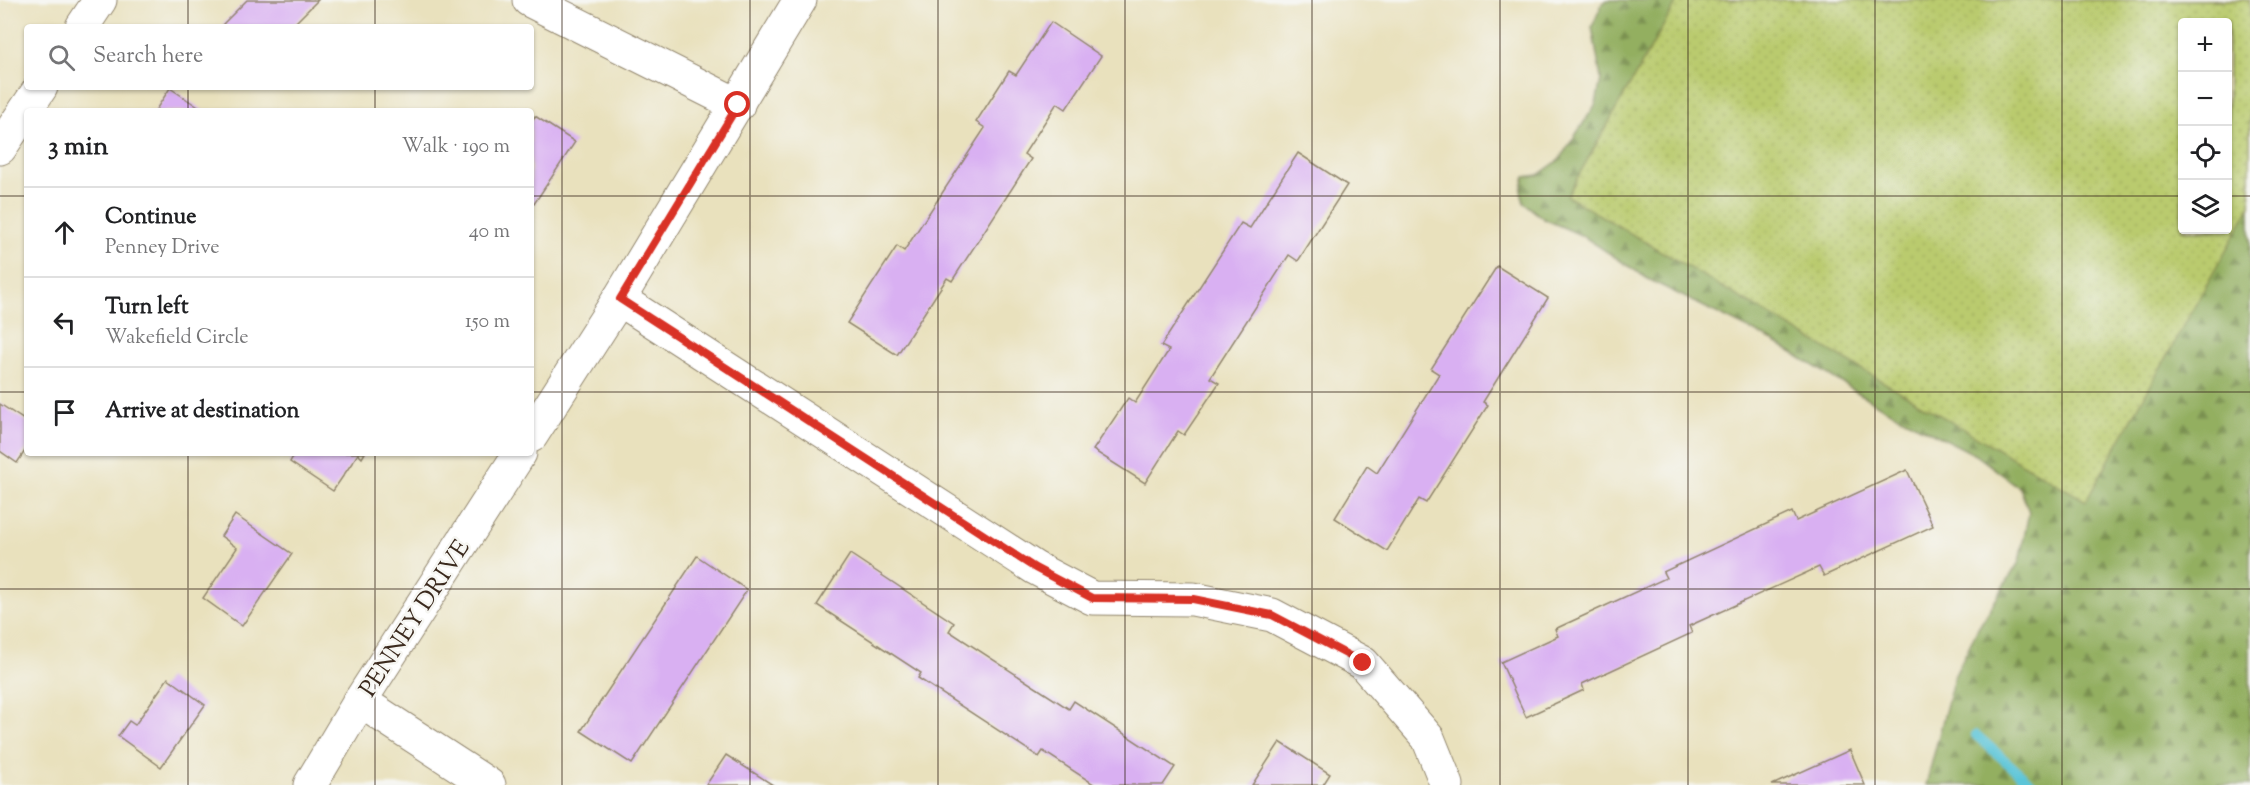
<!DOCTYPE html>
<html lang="en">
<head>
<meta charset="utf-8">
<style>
	:root { --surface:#fff; --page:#f2f2f2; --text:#202124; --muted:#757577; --line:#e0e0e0 }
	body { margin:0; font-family:"Sorts Mill Goudy",serif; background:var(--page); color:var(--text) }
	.controls { position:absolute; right:18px; top:18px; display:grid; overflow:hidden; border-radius:6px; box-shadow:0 2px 4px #0004 }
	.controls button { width:54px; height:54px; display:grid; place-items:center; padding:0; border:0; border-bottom:2px solid var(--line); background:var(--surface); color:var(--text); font:30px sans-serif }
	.stop { position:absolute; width:18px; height:18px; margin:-14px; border:4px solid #d93025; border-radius:50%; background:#fff }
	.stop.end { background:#d93025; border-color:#fff; box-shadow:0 2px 6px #0008 }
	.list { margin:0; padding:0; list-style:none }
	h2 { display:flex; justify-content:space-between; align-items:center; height:78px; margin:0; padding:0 24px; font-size:26px }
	h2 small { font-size:20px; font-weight:400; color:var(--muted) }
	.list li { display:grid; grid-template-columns:39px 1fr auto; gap:18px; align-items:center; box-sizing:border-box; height:90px; padding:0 24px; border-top:2px solid var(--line) }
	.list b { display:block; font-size:22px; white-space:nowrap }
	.list p { margin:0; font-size:20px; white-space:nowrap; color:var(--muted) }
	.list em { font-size:20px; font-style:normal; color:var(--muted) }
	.icon { flex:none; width:33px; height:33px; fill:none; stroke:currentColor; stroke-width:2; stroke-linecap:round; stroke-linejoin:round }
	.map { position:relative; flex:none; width:2250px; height:785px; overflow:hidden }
	.search { position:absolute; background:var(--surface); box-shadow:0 2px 4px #0004; left:24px; top:24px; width:510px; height:66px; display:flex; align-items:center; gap:15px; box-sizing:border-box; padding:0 21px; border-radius:6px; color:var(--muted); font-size:22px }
	.panel { position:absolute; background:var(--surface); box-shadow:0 2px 4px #0004; left:24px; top:108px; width:510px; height:348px; border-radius:6px }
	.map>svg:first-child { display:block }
</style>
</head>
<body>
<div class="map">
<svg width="2250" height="785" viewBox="0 0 2250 785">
	<defs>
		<pattern id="forest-firs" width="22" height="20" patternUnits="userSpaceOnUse" patternTransform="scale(1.5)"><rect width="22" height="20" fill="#93af61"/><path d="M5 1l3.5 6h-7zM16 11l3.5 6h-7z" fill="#798f4f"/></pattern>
		<pattern id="park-dots" width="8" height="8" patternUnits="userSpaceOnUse" patternTransform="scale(1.5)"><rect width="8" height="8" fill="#bacb6e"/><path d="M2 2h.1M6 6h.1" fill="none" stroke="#a1ae5f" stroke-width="1.8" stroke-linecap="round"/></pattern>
	</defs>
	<rect width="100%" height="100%" fill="#f6f6f2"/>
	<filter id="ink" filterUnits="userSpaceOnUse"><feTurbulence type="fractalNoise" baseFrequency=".0167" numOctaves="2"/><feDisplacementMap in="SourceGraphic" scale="12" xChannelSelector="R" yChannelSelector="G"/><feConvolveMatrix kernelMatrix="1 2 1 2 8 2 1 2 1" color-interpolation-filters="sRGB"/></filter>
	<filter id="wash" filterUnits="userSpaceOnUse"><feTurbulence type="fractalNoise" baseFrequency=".008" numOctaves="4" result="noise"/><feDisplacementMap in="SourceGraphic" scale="24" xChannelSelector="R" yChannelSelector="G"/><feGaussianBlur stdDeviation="1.35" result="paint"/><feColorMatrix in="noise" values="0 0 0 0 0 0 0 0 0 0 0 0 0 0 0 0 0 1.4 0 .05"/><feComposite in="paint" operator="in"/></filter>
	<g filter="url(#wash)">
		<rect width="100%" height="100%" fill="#e9e1bd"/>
		<!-- forest -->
		<path fill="url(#forest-firs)" stroke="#676c40" stroke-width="1.5" fill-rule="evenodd" d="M1607 0H2250V785H1926L1954 677 1977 630 2019 562 2029 512 2020 488 1976 455 1883 408 1773 341 1648 279 1583 236 1544 219 1524 203 1521 190 1525 177 1538 175 1559 160 1596 104 1601 79 1592 27 1602 4ZM2182 22H2228V230H2182Z"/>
		<!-- park -->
		<path fill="url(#park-dots)" stroke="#7a7a46" stroke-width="1.5" fill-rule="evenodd" d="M1678 0H2250V207L2086 501 1567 196ZM2182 22H2228V230H2182Z"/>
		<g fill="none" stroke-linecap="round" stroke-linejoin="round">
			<!-- stream -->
			<polyline stroke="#5cc5d8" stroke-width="10" points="1976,735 2033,785"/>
		</g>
		<g id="blocks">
			<!-- building -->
			<g fill="#d9b0f2">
				<polygon points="247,0 318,0 291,27 226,27 223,24"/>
				<polygon points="1051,22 1101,56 1066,109 1057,103 1024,154 1031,159 952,281 947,278 897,355 847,323 897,246 904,251 985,128 976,122 1009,71 1016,75"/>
				<polygon points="170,88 204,111 155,111"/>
				<polygon points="535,116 575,142 534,204 531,202 531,122"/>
				<polygon points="1298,153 1347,185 1298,261 1289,255 1210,378 1219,383 1184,435 1178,431 1145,483 1093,450 1128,398 1135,403 1169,350 1161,346 1241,223 1250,228"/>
				<polygon points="1497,266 1548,298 1483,402 1488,405 1426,503 1419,499 1387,551 1335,518 1367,466 1377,473 1439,374 1431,369"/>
				<polygon points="0,404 27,422 27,448 17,463 0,451"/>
				<polygon points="295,453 365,453 362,458 358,454 333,491 290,462"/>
				<polygon points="1907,470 1933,526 1824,576 1819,567 1689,626 1692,633 1582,684 1584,690 1526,717 1501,662 1558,636 1555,629 1666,578 1663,572 1792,512 1796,521"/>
				<polygon points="235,515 292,554 242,626 203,598 237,548 221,536"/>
				<polygon points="850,554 954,623 949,631 1069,709 1074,701 1175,767 1163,785 1095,785 1043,751 1039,757 918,678 921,673 817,605"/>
				<polygon points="697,556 747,590 632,764 581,731"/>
				<polygon points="168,678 205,705 161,767 118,736 129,721 135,725"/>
				<polygon points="1280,742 1330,774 1323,785 1252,785"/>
				<polygon points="1850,750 1865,785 1772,785"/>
				<polygon points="726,755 773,785 706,785"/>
			</g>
		</g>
	</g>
	<g filter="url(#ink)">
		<use href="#blocks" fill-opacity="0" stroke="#92866e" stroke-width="1.5"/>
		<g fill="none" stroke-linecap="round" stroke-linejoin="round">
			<!-- minor casing -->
			<g stroke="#92866e" stroke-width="35">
				<g id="minor">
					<polyline points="529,0 738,105"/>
					<polyline points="82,27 100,0"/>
					<polyline points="0,148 41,87"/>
					<polyline points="619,299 1035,568 1092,598 1193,599 1272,615 1363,663 1428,738 1447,785"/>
					<polyline points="531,436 619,299 800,0"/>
					<polyline points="360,701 489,785"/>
					<polyline points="310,785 360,701 520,453"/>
				</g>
			</g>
			<!-- minor -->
			<use href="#minor" stroke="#fff" stroke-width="33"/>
		</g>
	</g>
	<g fill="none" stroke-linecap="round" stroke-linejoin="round" filter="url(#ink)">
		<!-- route -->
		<polyline stroke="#d93025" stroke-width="8" points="738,105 620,299 1035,568 1092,598 1193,599 1272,615 1363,663"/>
	</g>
	<!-- grid -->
	<path fill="none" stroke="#3b2a1e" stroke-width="1.5" stroke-opacity="0.55" d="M188 0V27M375 0V27M562 0V785M750 0V785M938 0V785M1125 0V785M1312 0V785M1500 0V785M1688 0V785M1875 0V785M2062 0V785M188 87V111M375 87V111M0 196H27M531 196H2182M2228 196H2250M0 392H27M531 392H2250M188 453V785M375 453V785M0 589H2250"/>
	<g text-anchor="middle" stroke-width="5" stroke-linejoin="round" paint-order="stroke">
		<!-- street labels -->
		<g font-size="24" fill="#3b2a1e" stroke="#f6f6f2">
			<text transform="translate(414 618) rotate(-57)" y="8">PENNEY DRIVE</text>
		</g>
	</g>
</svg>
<div class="controls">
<button>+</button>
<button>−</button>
<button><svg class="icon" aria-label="locate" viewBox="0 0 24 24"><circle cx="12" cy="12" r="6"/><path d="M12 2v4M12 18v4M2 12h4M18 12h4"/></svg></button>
<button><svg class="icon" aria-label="layers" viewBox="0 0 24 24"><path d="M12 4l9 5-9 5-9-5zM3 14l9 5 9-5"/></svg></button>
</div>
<div class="stop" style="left:738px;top:105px"></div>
<div class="stop end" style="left:1363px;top:663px"></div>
<div class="search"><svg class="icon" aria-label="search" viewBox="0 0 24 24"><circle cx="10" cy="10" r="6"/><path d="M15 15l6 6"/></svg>Search here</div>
<section class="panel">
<h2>3 min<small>Walk · 190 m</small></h2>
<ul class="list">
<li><svg class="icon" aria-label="ahead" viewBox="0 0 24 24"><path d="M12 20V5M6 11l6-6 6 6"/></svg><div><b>Continue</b><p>Penney Drive</p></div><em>40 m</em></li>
<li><svg class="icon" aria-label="left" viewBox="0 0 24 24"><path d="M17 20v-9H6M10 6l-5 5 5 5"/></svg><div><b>Turn left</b><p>Wakefield Circle</p></div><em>150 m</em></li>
<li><svg class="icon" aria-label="arrive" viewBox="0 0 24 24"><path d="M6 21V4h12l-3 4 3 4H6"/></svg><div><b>Arrive at destination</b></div></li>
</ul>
</section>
</div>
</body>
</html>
